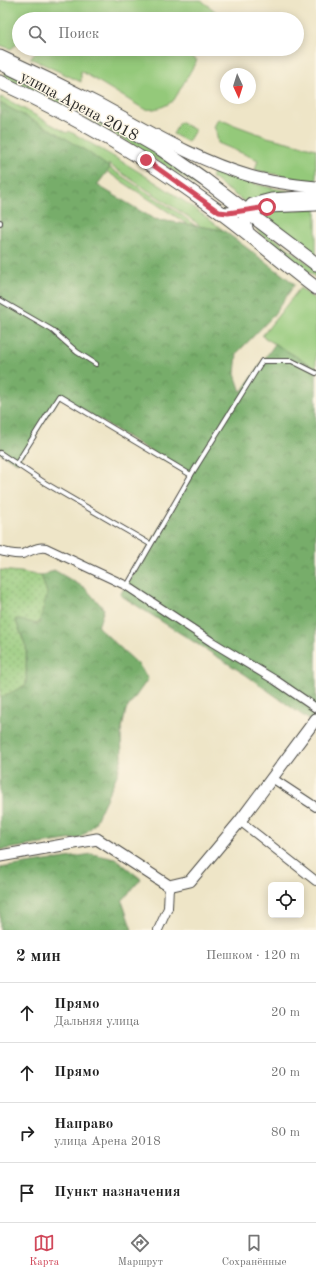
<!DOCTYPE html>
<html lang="ru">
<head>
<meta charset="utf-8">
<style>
	:root { --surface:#fff; --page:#f2f2f2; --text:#222; --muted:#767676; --line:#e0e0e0; --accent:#d1495b }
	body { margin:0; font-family:"Old Standard TT",serif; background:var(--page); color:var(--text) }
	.controls { position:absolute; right:12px; bottom:12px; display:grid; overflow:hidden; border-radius:6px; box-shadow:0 2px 10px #0003 }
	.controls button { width:36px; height:36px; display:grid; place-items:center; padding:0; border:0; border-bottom:1px solid var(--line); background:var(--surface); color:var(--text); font:20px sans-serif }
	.compass { position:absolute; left:220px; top:68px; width:36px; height:36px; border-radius:50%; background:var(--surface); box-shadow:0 2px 10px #0003; rotate:176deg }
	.stop { position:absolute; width:12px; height:12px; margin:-9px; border:3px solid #d1495b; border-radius:50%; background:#fff }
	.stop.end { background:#d1495b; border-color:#fff; box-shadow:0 1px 4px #0008 }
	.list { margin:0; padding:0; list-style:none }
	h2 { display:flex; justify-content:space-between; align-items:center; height:52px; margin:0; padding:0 16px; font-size:17px }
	h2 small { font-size:13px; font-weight:400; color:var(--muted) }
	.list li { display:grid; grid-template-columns:26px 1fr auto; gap:12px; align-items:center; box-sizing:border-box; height:60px; padding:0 16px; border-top:1px solid var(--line) }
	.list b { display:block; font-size:15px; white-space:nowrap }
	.list p { margin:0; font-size:13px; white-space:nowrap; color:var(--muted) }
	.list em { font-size:13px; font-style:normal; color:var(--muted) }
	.icon { flex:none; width:22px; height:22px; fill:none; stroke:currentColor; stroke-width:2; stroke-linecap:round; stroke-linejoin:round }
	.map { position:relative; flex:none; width:316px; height:930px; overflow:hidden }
	.search { position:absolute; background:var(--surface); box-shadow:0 2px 10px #0003; left:12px; right:12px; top:12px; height:44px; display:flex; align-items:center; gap:10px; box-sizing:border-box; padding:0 14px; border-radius:22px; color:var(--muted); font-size:15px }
	.sheet { height:292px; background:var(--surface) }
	nav { display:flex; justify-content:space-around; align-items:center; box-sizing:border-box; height:56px; border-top:1px solid var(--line); background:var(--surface); font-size:11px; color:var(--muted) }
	nav a { display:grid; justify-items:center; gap:2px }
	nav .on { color:var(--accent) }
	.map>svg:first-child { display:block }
</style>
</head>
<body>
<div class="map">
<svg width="316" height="930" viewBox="0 0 316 930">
	<defs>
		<pattern id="forest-crowns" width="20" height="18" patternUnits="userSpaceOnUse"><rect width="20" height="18" fill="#77ad6a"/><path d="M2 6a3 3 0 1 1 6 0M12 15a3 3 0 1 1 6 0" fill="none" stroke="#628d57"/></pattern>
		<pattern id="garden-dots" width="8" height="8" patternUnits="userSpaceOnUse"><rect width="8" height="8" fill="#94c97a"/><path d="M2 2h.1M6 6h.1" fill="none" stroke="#79a364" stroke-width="1.8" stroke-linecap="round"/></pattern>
	</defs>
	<rect width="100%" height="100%" fill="#fcf5e5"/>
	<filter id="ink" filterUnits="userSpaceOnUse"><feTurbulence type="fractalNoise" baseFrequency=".025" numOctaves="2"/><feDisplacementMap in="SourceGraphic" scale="8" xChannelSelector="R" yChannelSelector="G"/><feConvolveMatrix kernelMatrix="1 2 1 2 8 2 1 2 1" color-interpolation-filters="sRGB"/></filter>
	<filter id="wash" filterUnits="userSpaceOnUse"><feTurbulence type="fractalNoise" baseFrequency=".012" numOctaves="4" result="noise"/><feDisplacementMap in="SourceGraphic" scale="16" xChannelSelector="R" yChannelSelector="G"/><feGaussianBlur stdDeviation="0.9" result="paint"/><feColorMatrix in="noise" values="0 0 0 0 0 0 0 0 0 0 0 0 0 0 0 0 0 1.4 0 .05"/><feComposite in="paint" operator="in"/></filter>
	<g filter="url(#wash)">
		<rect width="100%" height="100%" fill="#eee5c7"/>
		<!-- grass -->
		<g fill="#94c97a" stroke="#607a52">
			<polygon points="0,0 201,0 219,14 220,19 189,19 186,17 185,19 19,19 19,42 11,49 0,45"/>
			<path d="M36 49H179L197 60 174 100C167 106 154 111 144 109L81 71V82L30 58 38 51Z"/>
			<path d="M7 72 80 107 147 145 223 201H218C165 165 111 130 55 101 38 92 21 85 5 78L4 75Z"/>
			<path d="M0 97 8 100 67 133 69 131C122 161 175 192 223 230L201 227 193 220 108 164 111 169 180 214 196 226 187 224 109 173 62 139 0 104Z"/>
			<polygon points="218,119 267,137 316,149 316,181 298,179 255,170 258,160 218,143 216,131 214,127"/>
			<polygon points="180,122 195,130 188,142 173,134"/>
			<path d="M213 173H218C245 182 270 188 297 193L246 203 212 178V174Z"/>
			<polygon points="316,208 316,259 267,220 267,215 269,211"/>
			<polygon points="258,226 316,269 316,278 259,233 257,229"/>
			<polygon points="300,288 316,300 316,369 262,336"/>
		</g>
		<!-- forest -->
		<g fill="url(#forest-crowns)" stroke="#516c4a">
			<polygon points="0,103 57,133 88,152 110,168 97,185 154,219 223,230 295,284 272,317 237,353 235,374 241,392 275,344 316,368 316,725 246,675 120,595 191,476 60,396 17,463 0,453"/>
			<polygon points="54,570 85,588 104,609 98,627 139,665 148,679 126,710 121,733 122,756 118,773 94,825 80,838 0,850 0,698 26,684 26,647 15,618 47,593 41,576"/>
			<polygon points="92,854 116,859 141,879 122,901 132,930 0,930 0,868"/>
		</g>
		<!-- garden -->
		<polygon fill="url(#garden-dots)" stroke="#607a52" points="0,570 21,572 41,576 47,593 39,624 15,619 26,647 26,685 0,698"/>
	</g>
	<g filter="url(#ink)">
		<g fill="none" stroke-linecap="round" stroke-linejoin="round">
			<!-- lane casing -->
			<g stroke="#484742" stroke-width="6">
				<g id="lane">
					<polyline points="0,222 0,223"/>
					<polyline points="0,300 52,330 77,352 96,364"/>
					<polyline points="0,453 45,483 150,544"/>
					<polyline points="17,463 59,396 191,475"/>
					<polyline points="127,586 191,475 262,361 292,361 316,373"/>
				</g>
			</g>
			<!-- street casing -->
			<g stroke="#484742" stroke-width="10">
				<g id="street">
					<path d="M0 551C7 553 14 555 22 554 32 552 35 546 46 548L127 586 212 642 275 680 316 708"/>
					<polyline points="272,778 316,807"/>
					<polyline points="240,821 316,881"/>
					<polyline points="158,930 168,908 169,886"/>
				</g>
			</g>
			<!-- secondary casing -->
			<g stroke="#484742" stroke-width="13">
				<g id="secondary">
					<path d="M0 56C33 71 66 87 99 104 147 130 197 161 250 176 271 182 294 185 316 187"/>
					<polyline points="219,212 228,213 267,207 316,205"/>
					<polyline points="249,235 244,218 246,211 252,204 271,199 316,196"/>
					<polyline points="0,856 97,839 169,886 190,881 240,821 316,719"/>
				</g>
			</g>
			<!-- primary casing -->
			<g stroke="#484742" stroke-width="15">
				<g id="primary">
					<polyline points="0,63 76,100 161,149 205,180 316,264"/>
					<path d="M0 82C74 116 143 156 209 204 246 230 280 261 316 288"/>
				</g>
			</g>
			<!-- lane -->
			<use href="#lane" stroke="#fff" stroke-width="4"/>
			<!-- street -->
			<use href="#street" stroke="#fff" stroke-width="8"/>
			<!-- secondary -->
			<use href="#secondary" stroke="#fff" stroke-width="11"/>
			<!-- primary -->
			<use href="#primary" stroke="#fff" stroke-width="13"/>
		</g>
	</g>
	<g fill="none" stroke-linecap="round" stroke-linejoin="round" filter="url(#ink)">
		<!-- route -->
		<polyline stroke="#d1495b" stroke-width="5" points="146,160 219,212 228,213 267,207"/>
	</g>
	<g text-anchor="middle" stroke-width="3" stroke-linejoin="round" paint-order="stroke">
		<!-- street labels -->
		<g font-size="16" fill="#2b2b2b" stroke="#fcf5e5">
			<text transform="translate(80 105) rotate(28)" y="6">улица Арена 2018</text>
		</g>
	</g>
</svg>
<div class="controls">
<button><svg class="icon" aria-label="locate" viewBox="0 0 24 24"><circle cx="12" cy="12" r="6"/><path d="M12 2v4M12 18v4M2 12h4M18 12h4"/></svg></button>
</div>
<svg class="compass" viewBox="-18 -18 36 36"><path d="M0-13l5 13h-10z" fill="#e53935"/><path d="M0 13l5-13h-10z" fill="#767676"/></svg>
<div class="stop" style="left:267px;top:207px"></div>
<div class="stop end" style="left:146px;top:160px"></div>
<div class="search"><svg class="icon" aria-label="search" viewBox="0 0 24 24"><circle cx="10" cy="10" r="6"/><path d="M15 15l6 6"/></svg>Поиск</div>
</div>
<section class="sheet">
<h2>2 мин<small>Пешком · 120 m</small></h2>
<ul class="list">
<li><svg class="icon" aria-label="ahead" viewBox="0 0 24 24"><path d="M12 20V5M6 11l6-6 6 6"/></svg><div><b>Прямо</b><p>Дальняя улица</p></div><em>20 m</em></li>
<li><svg class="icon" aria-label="ahead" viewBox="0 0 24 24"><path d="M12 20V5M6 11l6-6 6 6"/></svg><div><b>Прямо</b></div><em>20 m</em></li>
<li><svg class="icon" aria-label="right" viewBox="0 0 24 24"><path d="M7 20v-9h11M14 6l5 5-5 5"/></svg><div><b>Направо</b><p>улица Арена 2018</p></div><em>80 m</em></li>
<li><svg class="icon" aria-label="arrive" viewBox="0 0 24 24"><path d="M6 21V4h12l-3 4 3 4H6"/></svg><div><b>Пункт назначения</b></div></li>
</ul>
</section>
<nav>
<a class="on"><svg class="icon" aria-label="map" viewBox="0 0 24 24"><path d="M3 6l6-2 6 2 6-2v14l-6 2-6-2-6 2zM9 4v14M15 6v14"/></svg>Карта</a>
<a><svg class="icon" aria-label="directions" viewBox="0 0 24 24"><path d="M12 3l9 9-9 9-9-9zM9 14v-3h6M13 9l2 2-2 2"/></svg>Маршрут</a>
<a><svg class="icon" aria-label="saved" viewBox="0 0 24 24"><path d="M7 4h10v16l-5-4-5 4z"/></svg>Сохранённые</a>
</nav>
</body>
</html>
